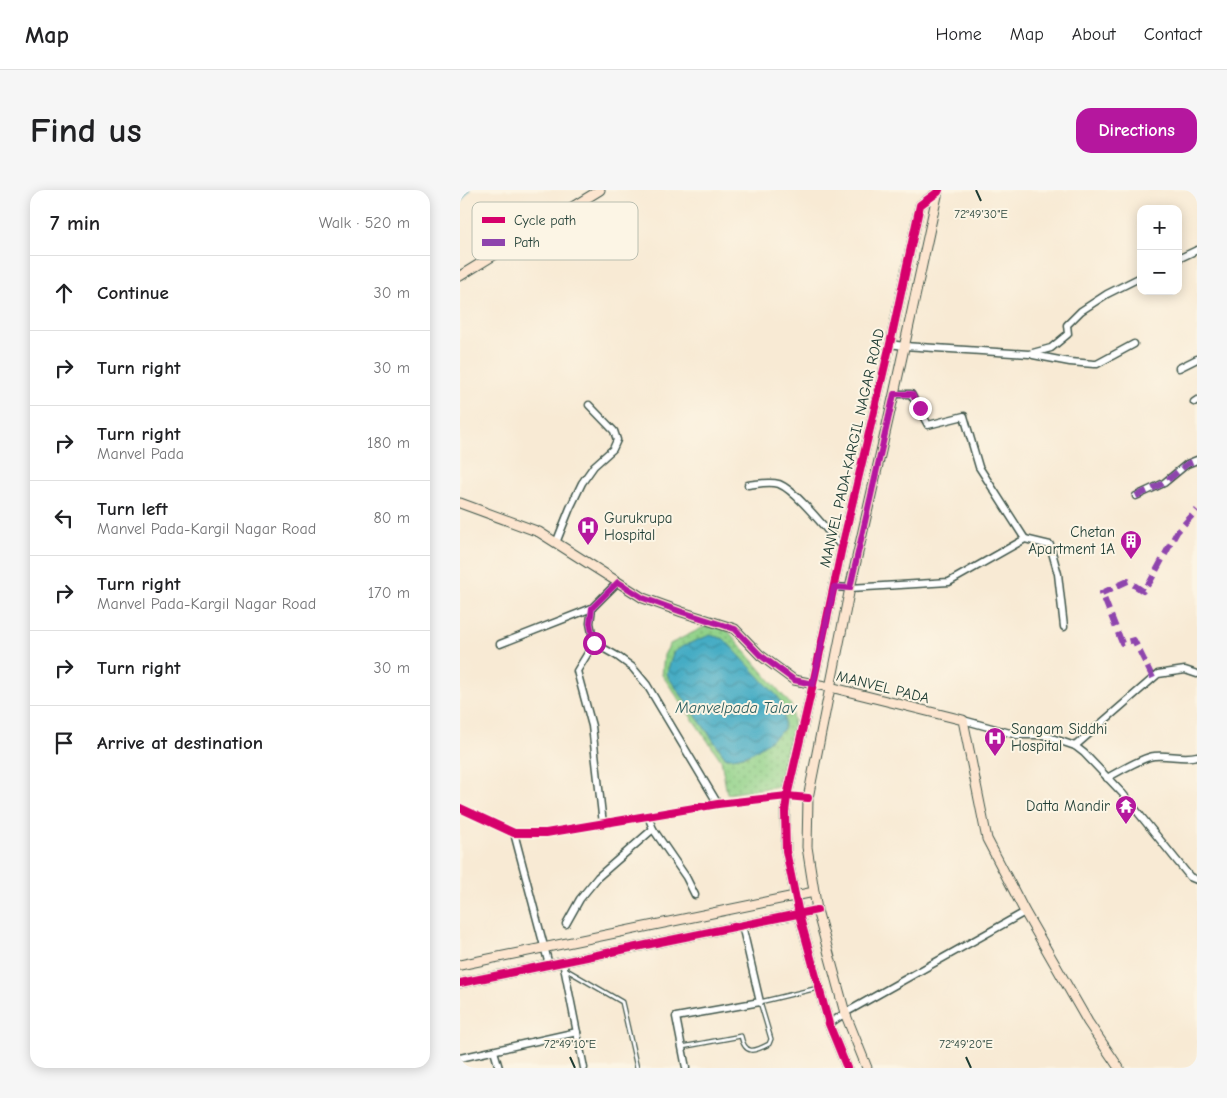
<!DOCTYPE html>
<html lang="en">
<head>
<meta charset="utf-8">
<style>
	:root { --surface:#fff; --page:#f6f6f6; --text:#202124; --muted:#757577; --line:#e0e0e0; --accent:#b5179e }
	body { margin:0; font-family:"Comic Neue",sans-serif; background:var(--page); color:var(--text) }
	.controls { position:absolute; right:15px; top:15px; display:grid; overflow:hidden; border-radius:10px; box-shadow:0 2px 12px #0003 }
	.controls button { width:45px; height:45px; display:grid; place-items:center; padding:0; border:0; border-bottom:1px solid var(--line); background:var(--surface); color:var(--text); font:25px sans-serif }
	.stop { position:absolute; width:15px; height:15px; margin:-11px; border:4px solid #b5179e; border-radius:50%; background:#fff }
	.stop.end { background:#b5179e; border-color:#fff; box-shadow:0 1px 5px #0008 }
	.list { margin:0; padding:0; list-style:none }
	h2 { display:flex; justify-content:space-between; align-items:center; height:65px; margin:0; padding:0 20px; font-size:21px }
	h2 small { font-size:16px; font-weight:400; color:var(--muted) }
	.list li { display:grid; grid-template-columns:32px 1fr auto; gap:15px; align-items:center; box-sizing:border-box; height:75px; padding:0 20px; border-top:1px solid var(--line) }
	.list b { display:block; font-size:19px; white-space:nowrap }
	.list p { margin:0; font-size:16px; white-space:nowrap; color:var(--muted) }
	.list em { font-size:16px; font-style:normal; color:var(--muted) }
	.icon { flex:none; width:28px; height:28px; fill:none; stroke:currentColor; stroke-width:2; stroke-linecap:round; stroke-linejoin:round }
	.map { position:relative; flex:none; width:737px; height:878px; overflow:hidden; border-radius:15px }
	header { display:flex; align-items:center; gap:30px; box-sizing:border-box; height:70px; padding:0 25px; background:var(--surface); border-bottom:1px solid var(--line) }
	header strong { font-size:24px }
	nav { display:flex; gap:28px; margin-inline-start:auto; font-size:18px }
	.intro { display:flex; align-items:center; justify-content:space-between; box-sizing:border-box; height:120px; padding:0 30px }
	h1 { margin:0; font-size:35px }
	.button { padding:12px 22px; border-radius:15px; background:var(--accent); color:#fff; font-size:18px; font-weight:700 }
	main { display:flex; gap:30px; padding:0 30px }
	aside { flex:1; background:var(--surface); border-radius:15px; box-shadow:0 2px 12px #0003 }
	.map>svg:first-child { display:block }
</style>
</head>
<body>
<header>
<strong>Map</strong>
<nav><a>Home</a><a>Map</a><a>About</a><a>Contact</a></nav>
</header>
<div class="intro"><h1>Find us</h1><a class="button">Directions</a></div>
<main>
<aside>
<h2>7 min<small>Walk · 520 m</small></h2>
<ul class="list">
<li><svg class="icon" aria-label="ahead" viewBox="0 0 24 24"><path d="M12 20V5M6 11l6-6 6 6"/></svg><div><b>Continue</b></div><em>30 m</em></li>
<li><svg class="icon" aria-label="right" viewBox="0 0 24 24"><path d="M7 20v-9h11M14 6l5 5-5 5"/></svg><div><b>Turn right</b></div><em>30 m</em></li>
<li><svg class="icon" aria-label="right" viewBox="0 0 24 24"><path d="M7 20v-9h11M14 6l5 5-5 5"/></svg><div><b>Turn right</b><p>Manvel Pada</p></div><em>180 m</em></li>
<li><svg class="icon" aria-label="left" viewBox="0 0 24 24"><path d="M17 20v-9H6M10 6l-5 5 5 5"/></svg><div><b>Turn left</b><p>Manvel Pada-Kargil Nagar Road</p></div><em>80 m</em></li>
<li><svg class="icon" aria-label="right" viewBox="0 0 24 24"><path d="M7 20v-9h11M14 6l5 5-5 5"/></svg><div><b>Turn right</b><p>Manvel Pada-Kargil Nagar Road</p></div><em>170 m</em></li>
<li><svg class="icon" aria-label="right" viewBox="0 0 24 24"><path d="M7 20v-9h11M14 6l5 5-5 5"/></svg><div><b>Turn right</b></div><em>30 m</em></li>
<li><svg class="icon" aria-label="arrive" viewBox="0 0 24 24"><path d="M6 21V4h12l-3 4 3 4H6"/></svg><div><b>Arrive at destination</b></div></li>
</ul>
</aside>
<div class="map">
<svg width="737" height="878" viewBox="0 0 737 878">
	<defs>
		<pattern id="grass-dots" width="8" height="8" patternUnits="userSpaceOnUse" patternTransform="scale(1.25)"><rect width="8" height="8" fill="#90d188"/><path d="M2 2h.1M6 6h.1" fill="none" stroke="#75ab70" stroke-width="1.8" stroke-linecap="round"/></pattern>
		<pattern id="water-waves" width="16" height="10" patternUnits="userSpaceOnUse" patternTransform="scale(1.25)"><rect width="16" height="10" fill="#45acc4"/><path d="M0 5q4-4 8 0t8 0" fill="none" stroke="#398da0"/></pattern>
	</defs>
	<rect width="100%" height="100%" fill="#fcf5e5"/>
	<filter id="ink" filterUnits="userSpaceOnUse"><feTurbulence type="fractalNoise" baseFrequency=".02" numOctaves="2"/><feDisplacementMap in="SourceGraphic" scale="10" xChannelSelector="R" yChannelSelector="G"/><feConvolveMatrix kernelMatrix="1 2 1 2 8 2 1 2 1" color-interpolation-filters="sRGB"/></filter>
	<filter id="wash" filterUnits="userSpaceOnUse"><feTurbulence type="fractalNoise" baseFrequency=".0096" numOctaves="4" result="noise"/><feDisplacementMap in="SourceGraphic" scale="20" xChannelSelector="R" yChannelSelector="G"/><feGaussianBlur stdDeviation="1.12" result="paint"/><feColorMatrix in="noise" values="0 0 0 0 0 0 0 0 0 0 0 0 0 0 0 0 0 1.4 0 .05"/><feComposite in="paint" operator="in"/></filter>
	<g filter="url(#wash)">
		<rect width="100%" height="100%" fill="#f8ead4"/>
		<!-- grass -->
		<path fill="url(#grass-dots)" stroke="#58875e" fill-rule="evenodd" d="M250 434 268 441 331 515 334 538 327 558 319 596 267 604 261 570 202 485 204 465 210 454ZM207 483 324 539 306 553 286 566 266 568 209 488Z"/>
		<!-- water -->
		<path fill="url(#water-waves)" stroke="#32747c" d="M250 445 264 449 318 507 324 521V539C307 553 290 569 266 568L209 488 207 483 213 463 223 456Z"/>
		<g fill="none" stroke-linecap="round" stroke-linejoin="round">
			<!-- stream -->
			<polyline stroke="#45acc4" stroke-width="2.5" points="0,12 9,0"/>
		</g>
	</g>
	<g filter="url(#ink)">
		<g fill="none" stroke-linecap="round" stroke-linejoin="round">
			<!-- lane casing -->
			<g stroke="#40574c" stroke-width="5.5">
				<g id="lane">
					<polyline points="105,779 162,812 177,878"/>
					<path d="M222 857 281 846C285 865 294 862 309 854L311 849 300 812 358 798"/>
				</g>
			</g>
			<!-- street casing -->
			<g stroke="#40574c" stroke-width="9">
				<g id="street">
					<polyline points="718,69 737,60"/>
					<polyline points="430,154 444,156 569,164 591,158 608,144 607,135 621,121 647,104 681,87"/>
					<polyline points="573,165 610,172 634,174 637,174 674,154"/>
					<polyline points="719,178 737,169"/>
					<polyline points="434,204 451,204 468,235 504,226 519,277 565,349"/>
					<polyline points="734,212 737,210"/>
					<path d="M288 295C298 294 309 291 319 294 337 301 368 342 382 357"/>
					<polyline points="676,306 704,293 727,274 737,270"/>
					<polyline points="96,353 110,318 122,293 134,276 153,259 157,250 154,241 129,215"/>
					<polyline points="374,397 390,398 489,392 565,349 590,355 598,384 604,437"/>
					<polyline points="134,453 157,466 172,477 187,495 258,614"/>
					<polyline points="40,454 132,418"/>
					<polyline points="503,530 557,545 583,545 615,556 624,563 663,604 730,687 737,690"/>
					<polyline points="615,556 698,484 725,480 737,484"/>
					<path d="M647 588C658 582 683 567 694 566 708 564 723 570 737 566"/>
					<polyline points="0,618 54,643 86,643 258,614 327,606 348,608"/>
					<polyline points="143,634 132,536 117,481 134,453 130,433 132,418 158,392"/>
					<polyline points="193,639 226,687 235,705"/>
					<polyline points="54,643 89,775"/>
					<polyline points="106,734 120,709 138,687 193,639 188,626"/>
					<polyline points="103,772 124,878"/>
					<polyline points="369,834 385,823 565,722"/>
					<polyline points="34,861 39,878"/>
					<polyline points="0,868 117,842"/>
					<polyline points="226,878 216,827 300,812 282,735"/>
				</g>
			</g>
			<!-- secondary casing -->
			<g stroke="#40574c" stroke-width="11">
				<g id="secondary">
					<polyline points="0,86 140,0"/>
					<polyline points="0,313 79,342 183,408 222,422 275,439 300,465 334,490 370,497 503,530 527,649 565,722 628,832 659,878"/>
					<polyline points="0,775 354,702"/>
					<polyline points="0,793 357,720"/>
					<polyline points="387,878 369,834 339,724 326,661 325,622 327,606 353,494 382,357 430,154 460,15 478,2"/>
					<polyline points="407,878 385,823 357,720 347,657 348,608 390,398 434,204 478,1"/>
				</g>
			</g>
			<!-- lane -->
			<use href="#lane" stroke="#fff" stroke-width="3"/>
			<!-- street -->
			<use href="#street" stroke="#fff" stroke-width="6"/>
			<!-- secondary -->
			<use href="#secondary" stroke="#fce5cf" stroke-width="9"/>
			<!-- quiet -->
			<g stroke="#8e44ad" stroke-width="6" stroke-dasharray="12 6" stroke-linecap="butt">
				<polyline points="676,306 704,293 727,274 737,270"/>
				<polyline points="693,488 674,450 662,453 642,403 668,391 683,401 690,392 717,342 737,320"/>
			</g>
			<!-- cycleway casing -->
			<g stroke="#fcf5e5" stroke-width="11">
				<g id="cycleway">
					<polyline points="0,618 54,643 86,643 258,614 327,606 348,608"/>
					<polyline points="0,793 357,720"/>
					<polyline points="387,878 369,834 339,724 326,661 325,622 327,606 353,494 382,357 430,154 460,15 478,2 479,0"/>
				</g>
			</g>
			<!-- cycleway -->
			<use href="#cycleway" stroke="#d6006c" stroke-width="8"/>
		</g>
	</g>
	<g fill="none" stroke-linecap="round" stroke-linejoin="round" filter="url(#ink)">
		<!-- route -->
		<polyline stroke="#b5179e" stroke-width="6" points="134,453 130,433 132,418 158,392 183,408 222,422 275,439 300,465 334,490 353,494 374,397 390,398 434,204 452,204 460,218"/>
	</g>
	<!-- ticks -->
	<path fill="none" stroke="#1f3d34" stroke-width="2" d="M516 0 521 11M110 867 115 878M506 867 511 878"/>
	<!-- icons -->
	<defs>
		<g id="hospital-pin" transform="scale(1.125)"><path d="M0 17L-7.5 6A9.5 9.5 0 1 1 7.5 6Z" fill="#b5179e" stroke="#fcf5e5"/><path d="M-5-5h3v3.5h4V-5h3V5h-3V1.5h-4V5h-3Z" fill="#fff"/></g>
		<g id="building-pin" transform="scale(1.125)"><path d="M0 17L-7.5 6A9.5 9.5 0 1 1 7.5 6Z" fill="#b5179e" stroke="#fcf5e5"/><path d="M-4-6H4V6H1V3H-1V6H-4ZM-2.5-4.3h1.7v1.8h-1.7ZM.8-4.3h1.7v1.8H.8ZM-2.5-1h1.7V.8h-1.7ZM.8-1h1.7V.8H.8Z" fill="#fff"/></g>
		<g id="temple-pin" transform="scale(1.125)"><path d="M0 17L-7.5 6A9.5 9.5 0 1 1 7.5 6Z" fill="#b5179e" stroke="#fcf5e5"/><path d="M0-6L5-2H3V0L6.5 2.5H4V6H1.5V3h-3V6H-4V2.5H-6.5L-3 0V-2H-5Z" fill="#fff"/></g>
	</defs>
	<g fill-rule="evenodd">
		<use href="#hospital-pin" x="128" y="337"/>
		<use href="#building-pin" x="671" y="351"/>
		<use href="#hospital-pin" x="535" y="548"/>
		<use href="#temple-pin" x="666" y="616"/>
	</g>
	<g text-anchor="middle" stroke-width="4" stroke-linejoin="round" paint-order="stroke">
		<!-- street labels -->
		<g font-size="15" fill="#1f3d34" stroke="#fcf5e5">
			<text transform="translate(392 258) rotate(-77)" y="5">MANVEL PADA-KARGIL NAGAR ROAD</text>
			<text transform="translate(423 497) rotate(14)" y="5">MANVEL PADA</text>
		</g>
		<!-- poi labels -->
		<g font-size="15" fill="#1f3d34" stroke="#fcf5e5" text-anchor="start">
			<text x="144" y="333">Gurukrupa<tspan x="144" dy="17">Hospital</tspan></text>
			<text x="655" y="347" text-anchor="end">Chetan<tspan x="655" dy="17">Apartment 1A</tspan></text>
			<text x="551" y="544">Sangam Siddhi<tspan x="551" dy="17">Hospital</tspan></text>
			<text x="650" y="621" text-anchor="end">Datta Mandir</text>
		</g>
		<!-- water labels -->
		<g font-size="16" font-style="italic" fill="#2a5e5f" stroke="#fcf5e5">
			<text x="276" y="523">Manvelpada Talav</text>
		</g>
	</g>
	<!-- legend -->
	<rect x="12" y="12" width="166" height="58" rx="8" fill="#fcf5e5" stroke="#babeb0" stroke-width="1"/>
	<rect x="22" y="27" width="23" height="6" fill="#d6006c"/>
	<rect x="22" y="49" width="23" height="7" fill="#8e44ad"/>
	<g font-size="14" fill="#1f3d34">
		<text x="54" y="35">Cycle path</text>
		<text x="54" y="57">Path</text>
	</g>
	<g font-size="12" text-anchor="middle" fill="#1f3d34" stroke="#fcf5e5" stroke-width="4" stroke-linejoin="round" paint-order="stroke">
		<text x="521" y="28">72°49'30"E</text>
		<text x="110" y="858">72°49'10"E</text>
		<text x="506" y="858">72°49'20"E</text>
	</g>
</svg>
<div class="controls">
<button>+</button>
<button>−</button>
</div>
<div class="stop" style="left:134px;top:453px"></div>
<div class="stop end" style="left:460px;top:218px"></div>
</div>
</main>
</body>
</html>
